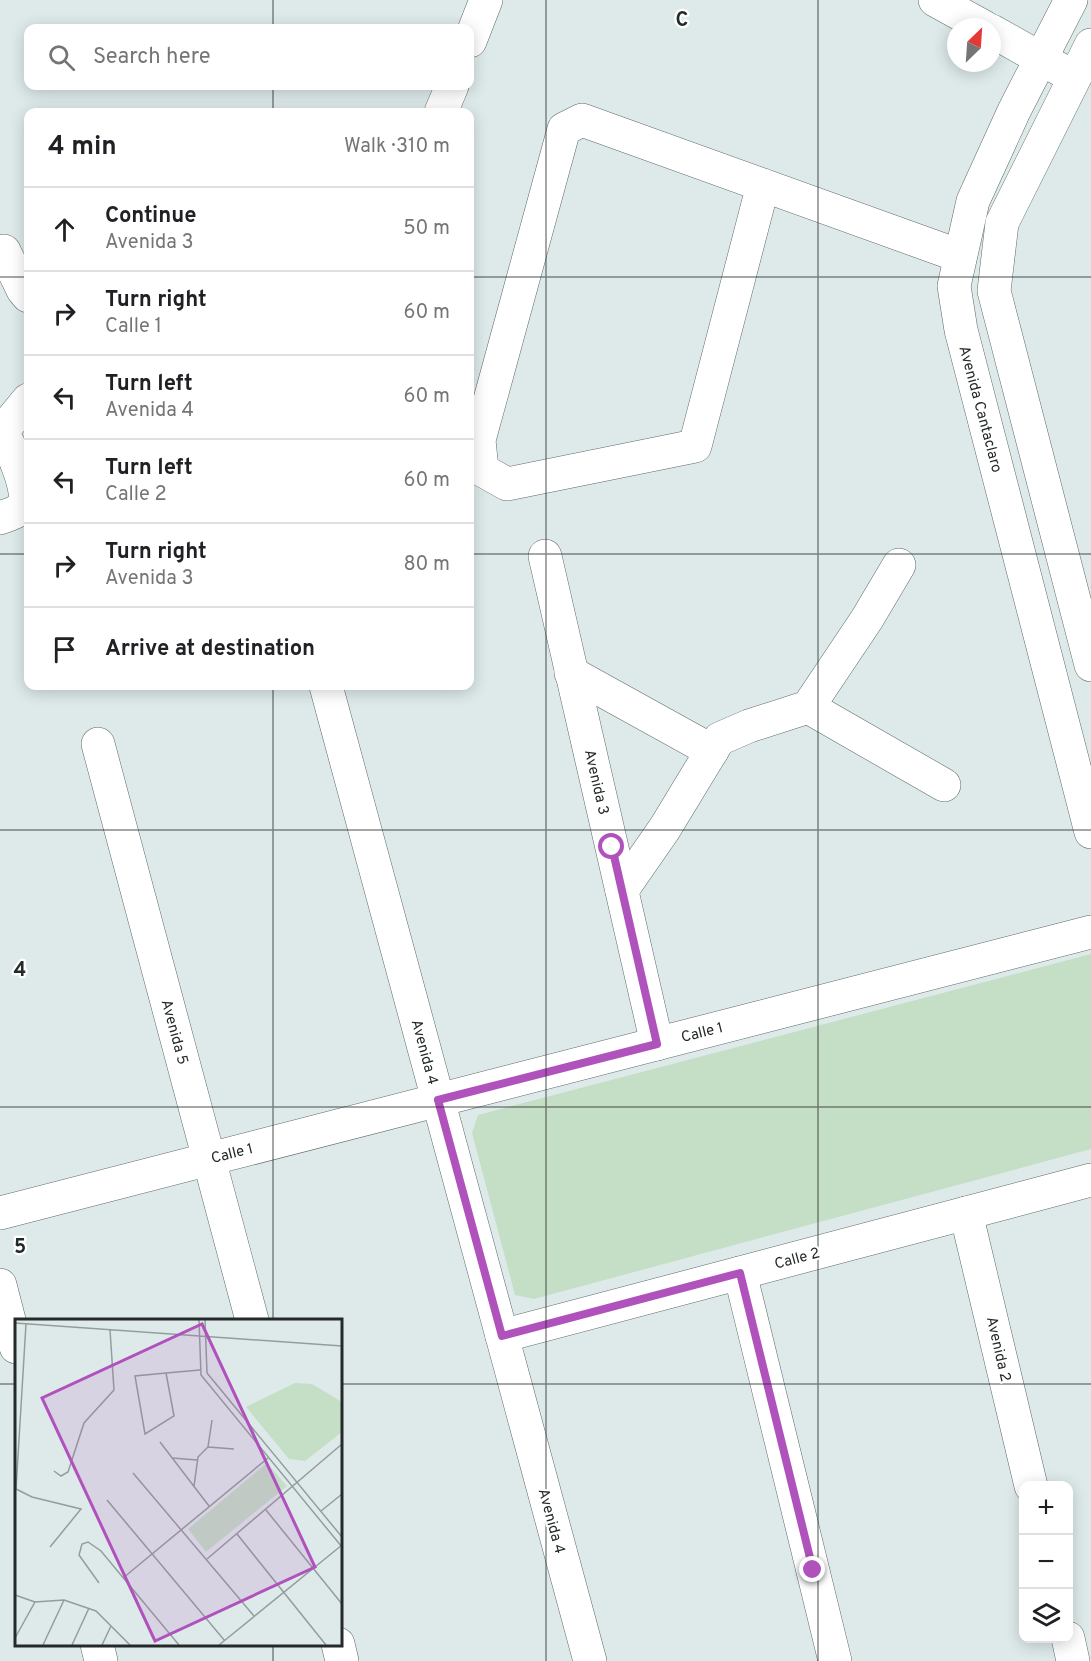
<!DOCTYPE html>
<html lang="en">
<head>
<meta charset="utf-8">
<style>
	:root { --surface:#fff; --page:#f2f2f2; --text:#202124; --muted:#757577; --line:#e0e0e0 }
	body { margin:0; font-family:Overpass,sans-serif; background:var(--page); color:var(--text) }
	.controls { position:absolute; right:18px; bottom:18px; display:grid; overflow:hidden; border-radius:12px; box-shadow:0 3px 15px #0003 }
	.controls button { width:54px; height:54px; display:grid; place-items:center; padding:0; border:0; border-bottom:2px solid var(--line); background:var(--surface); color:var(--text); font:30px sans-serif }
	.compass { position:absolute; left:947px; top:18px; width:54px; height:54px; border-radius:50%; background:var(--surface); box-shadow:0 3px 15px #0003; rotate:25deg }
	.stop { position:absolute; width:18px; height:18px; margin:-14px; border:4px solid #b052bc; border-radius:50%; background:#fff }
	.stop.end { background:#b052bc; border-color:#fff; box-shadow:0 2px 6px #0008 }
	.list { margin:0; padding:0; list-style:none }
	h2 { display:flex; justify-content:space-between; align-items:center; height:78px; margin:0; padding:0 24px; font-size:26px }
	h2 small { font-size:20px; font-weight:400; color:var(--muted) }
	.list li { display:grid; grid-template-columns:39px 1fr auto; gap:18px; align-items:center; box-sizing:border-box; height:84px; padding:0 24px; border-top:2px solid var(--line) }
	.list b { display:block; font-size:22px; white-space:nowrap }
	.list p { margin:0; font-size:20px; white-space:nowrap; color:var(--muted) }
	.list em { font-size:20px; font-style:normal; color:var(--muted) }
	.icon { flex:none; width:33px; height:33px; fill:none; stroke:currentColor; stroke-width:2; stroke-linecap:round; stroke-linejoin:round }
	.map { position:relative; flex:none; width:1091px; height:1661px; overflow:hidden }
	.search { position:absolute; background:var(--surface); box-shadow:0 3px 15px #0003; left:24px; top:24px; width:450px; height:66px; display:flex; align-items:center; gap:15px; box-sizing:border-box; padding:0 21px; border-radius:12px; color:var(--muted); font-size:22px }
	.panel { position:absolute; background:var(--surface); box-shadow:0 3px 15px #0003; left:24px; top:108px; width:450px; height:582px; border-radius:12px }
	.map>svg:first-child { display:block }
</style>
</head>
<body>
<div class="map">
<svg width="1091" height="1661" viewBox="0 0 1091 1661">
	<rect width="100%" height="100%" fill="#deeaea"/>
	<!-- green -->
	<polygon fill="#c5dfc6" points="1091,954 1091,1149 534,1299 515,1295 472,1133 478,1115"/>
	<g fill="none" stroke-linecap="round" stroke-linejoin="round">
		<!-- minor casing -->
		<g stroke="#5e6969" stroke-width="34">
			<g id="minor">
				<polyline points="935,0 984,27"/>
				<polyline points="1071,0 1014,111 973,201 954,286 961,330 1091,832"/>
				<polyline points="992,31 1061,70"/>
				<polyline points="470,41 486,0"/>
				<polyline points="1091,45 1002,223 994,291 1091,665"/>
				<polyline points="441,112 452,86"/>
				<polyline points="763,185 695,446 507,484 482,470 479,440 564,129 582,120 960,256"/>
				<polyline points="4,251 23,290 28,296"/>
				<path d="M0 430C9 442 31 491 24 504 19 513 9 514 0 518"/>
				<polyline points="0,434 28,400"/>
				<polyline points="545,556 657,1044"/>
				<polyline points="571,673 712,751"/>
				<polyline points="326,686 590,1661"/>
				<polyline points="808,707 944,785"/>
				<polyline points="98,744 252,1320"/>
				<polyline points="622,890 665,828 719,739 749,726 808,707 867,619 899,565"/>
				<polyline points="0,1213 1091,932"/>
				<polyline points="966,1213 1031,1486"/>
				<polyline points="740,1273 835,1661"/>
				<polyline points="0,1285 16,1347"/>
				<polyline points="502,1336 1091,1180"/>
				<polyline points="1068,1638 1073,1661"/>
				<polyline points="97,1644 101,1661"/>
				<polyline points="338,1644 342,1661"/>
			</g>
		</g>
		<!-- minor -->
		<use href="#minor" stroke="#fff" stroke-width="33"/>
	</g>
	<g fill="none" stroke-linecap="round" stroke-linejoin="round">
		<!-- route -->
		<polyline stroke="#b052bc" stroke-width="8" points="612,847 657,1044 438,1100 502,1336 740,1273 813,1570"/>
	</g>
	<!-- grid -->
	<path fill="none" stroke="#242929" stroke-width="1.5" stroke-opacity="0.55" d="M273 0V28M546 0V1661M818 0V1661M273 86V112M0 277H28M470 277H1091M0 554H28M470 554H1091M273 686V1320M0 830H1091M0 1107H1091M0 1384H16M340 1384H1091M273 1644V1661"/>
	<g text-anchor="middle" stroke-width="4.5" stroke-linejoin="round" paint-order="stroke">
		<!-- street labels -->
		<g font-size="15" fill="#242929" stroke="#fff">
			<text transform="translate(981 409) rotate(75)" y="5">Avenida Cantaclaro</text>
			<text transform="translate(597 782) rotate(77)" y="5">Avenida 3</text>
			<text transform="translate(175 1032) rotate(75)" y="5">Avenida 5</text>
			<text transform="translate(702 1032) rotate(-14)" y="5">Calle 1</text>
			<text transform="translate(425 1052) rotate(75)" y="5">Avenida 4</text>
			<text transform="translate(232 1153) rotate(-14)" y="5">Calle 1</text>
			<text transform="translate(797 1258) rotate(-15)" y="5">Calle 2</text>
			<text transform="translate(999 1349) rotate(77)" y="5">Avenida 2</text>
			<text transform="translate(552 1521) rotate(75)" y="5">Avenida 4</text>
		</g>
	</g>
	<!-- overview -->
	<g transform="translate(15 1319)">
		<rect width="327" height="327" fill="#deeaea"/>
		<path d="M280 64 297 65 327 83V113L290 142 274 140 231 88ZM252 144 272 167 191 233 173 210Z" fill="#c5dfc6"/>
		<path fill="none" stroke="#949d9d" stroke-width="1.5" d="M184 1 186 56 327 228M190 1 192 54 327 218M0 4 327 27M151 54 159 97 130 115 120 57 151 54 185 51M145 123 194 187M193 128 219 130M157 139 182 141M39 152 46 157 53 153 69 104 99 71 95 11M118 154 239 297M179 167 183 138 193 128 197 101M1 170 11 5M1 170 17 178 66 190 35 228M92 181 210 322M251 191 327 285M306 192 327 175M222 215 311 326M192 240 327 125M108 259 253 139M84 264 64 236 67 225 73 223 86 232 164 326M0 276 20 283M0 319 20 283 49 281 81 292 115 326M28 326 49 281M57 326 74 289M87 326 96 307M204 326 327 226"/>
		<path fill="#b052bc" fill-opacity="0.15" stroke="#b052bc" stroke-width="3" d="M187 5 300 248 140 322 27 79Z"/>
		<rect width="327" height="327" fill="none" stroke="#242929" stroke-width="3"/>
	</g>
	<g font-size="20" text-anchor="middle" font-weight="bold" fill="#242929" stroke="#fff" stroke-width="4.5" stroke-linejoin="round" paint-order="stroke">
		<text x="682" y="26">C</text>
		<text x="20" y="976">4</text>
		<text x="20" y="1253">5</text>
	</g>
</svg>
<div class="controls">
<button>+</button>
<button>−</button>
<button><svg class="icon" aria-label="layers" viewBox="0 0 24 24"><path d="M12 4l9 5-9 5-9-5zM3 14l9 5 9-5"/></svg></button>
</div>
<svg class="compass" viewBox="-18 -18 36 36"><path d="M0-13l5 13h-10z" fill="#e53935"/><path d="M0 13l5-13h-10z" fill="#757577"/></svg>
<div class="stop" style="left:612px;top:847px"></div>
<div class="stop end" style="left:813px;top:1570px"></div>
<div class="search"><svg class="icon" aria-label="search" viewBox="0 0 24 24"><circle cx="10" cy="10" r="6"/><path d="M15 15l6 6"/></svg>Search here</div>
<section class="panel">
<h2>4 min<small>Walk · 310 m</small></h2>
<ul class="list">
<li><svg class="icon" aria-label="ahead" viewBox="0 0 24 24"><path d="M12 20V5M6 11l6-6 6 6"/></svg><div><b>Continue</b><p>Avenida 3</p></div><em>50 m</em></li>
<li><svg class="icon" aria-label="right" viewBox="0 0 24 24"><path d="M7 20v-9h11M14 6l5 5-5 5"/></svg><div><b>Turn right</b><p>Calle 1</p></div><em>60 m</em></li>
<li><svg class="icon" aria-label="left" viewBox="0 0 24 24"><path d="M17 20v-9H6M10 6l-5 5 5 5"/></svg><div><b>Turn left</b><p>Avenida 4</p></div><em>60 m</em></li>
<li><svg class="icon" aria-label="left" viewBox="0 0 24 24"><path d="M17 20v-9H6M10 6l-5 5 5 5"/></svg><div><b>Turn left</b><p>Calle 2</p></div><em>60 m</em></li>
<li><svg class="icon" aria-label="right" viewBox="0 0 24 24"><path d="M7 20v-9h11M14 6l5 5-5 5"/></svg><div><b>Turn right</b><p>Avenida 3</p></div><em>80 m</em></li>
<li><svg class="icon" aria-label="arrive" viewBox="0 0 24 24"><path d="M6 21V4h12l-3 4 3 4H6"/></svg><div><b>Arrive at destination</b></div></li>
</ul>
</section>
</div>
</body>
</html>
